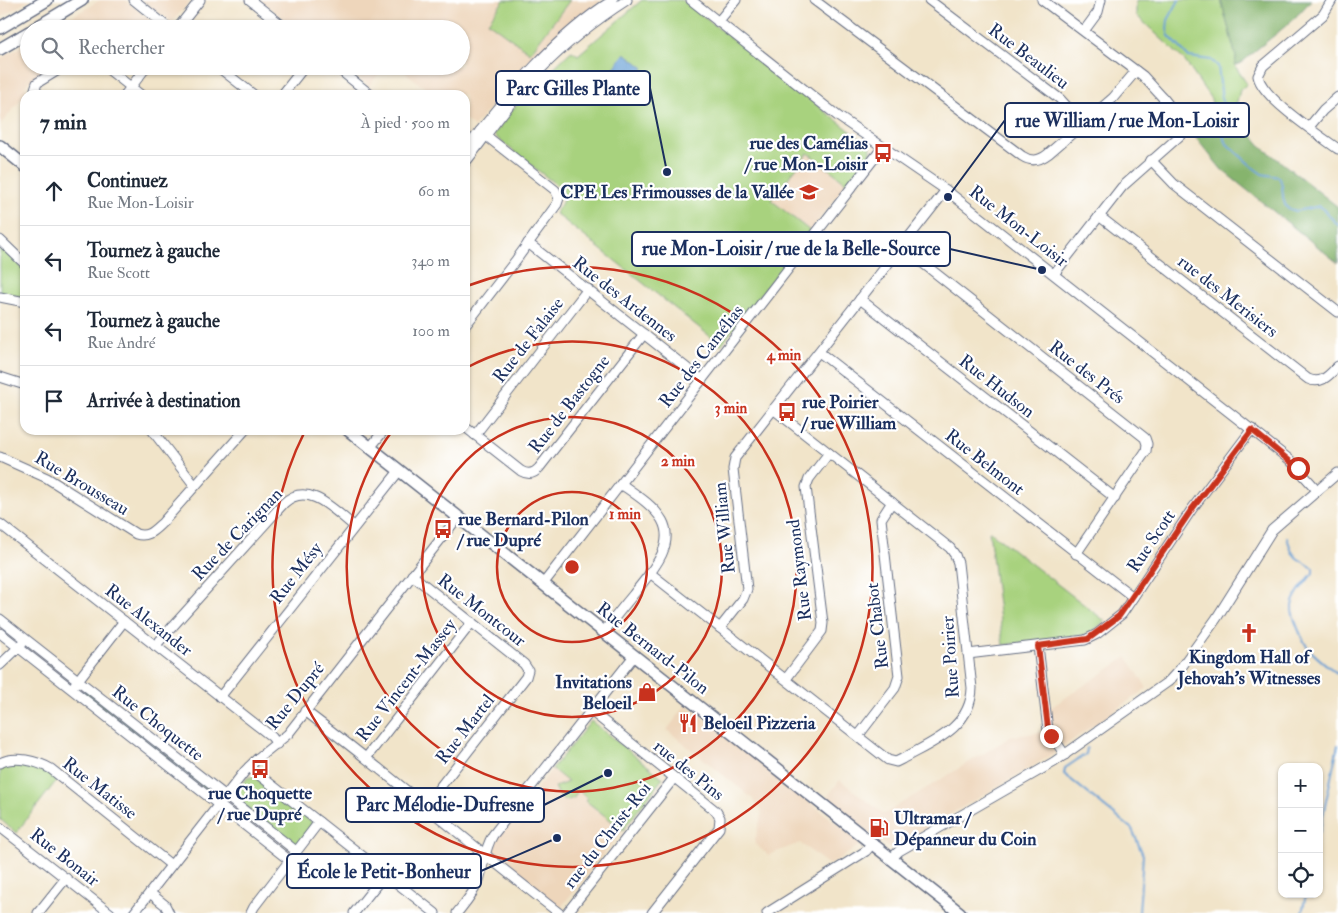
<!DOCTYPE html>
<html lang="fr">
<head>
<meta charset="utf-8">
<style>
	:root { --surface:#fff; --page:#f2f2f3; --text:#1f2937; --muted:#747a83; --line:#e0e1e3 }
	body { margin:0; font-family:"IM FELL Double Pica",serif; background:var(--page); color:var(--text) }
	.controls { position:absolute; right:15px; bottom:15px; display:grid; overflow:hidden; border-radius:10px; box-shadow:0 1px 4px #0004 }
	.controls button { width:45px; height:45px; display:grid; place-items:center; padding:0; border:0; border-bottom:1px solid var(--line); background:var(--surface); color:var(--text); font:25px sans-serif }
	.stop { position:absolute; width:15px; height:15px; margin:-11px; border:4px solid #c8321e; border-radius:50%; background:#fff }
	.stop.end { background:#c8321e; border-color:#fff; box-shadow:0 1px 5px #0008 }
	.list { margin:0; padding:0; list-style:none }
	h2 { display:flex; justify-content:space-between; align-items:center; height:65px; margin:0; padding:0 20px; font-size:21px }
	h2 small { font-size:16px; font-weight:400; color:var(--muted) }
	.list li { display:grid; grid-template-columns:32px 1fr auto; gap:15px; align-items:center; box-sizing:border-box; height:70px; padding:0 20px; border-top:1px solid var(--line) }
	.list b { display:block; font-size:19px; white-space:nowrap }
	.list p { margin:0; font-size:16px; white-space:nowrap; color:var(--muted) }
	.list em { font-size:16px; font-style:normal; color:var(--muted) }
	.icon { flex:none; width:28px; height:28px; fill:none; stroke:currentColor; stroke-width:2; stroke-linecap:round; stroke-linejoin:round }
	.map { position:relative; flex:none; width:1338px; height:913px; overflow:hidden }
	.search { position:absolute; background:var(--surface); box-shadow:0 1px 4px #0004; left:20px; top:20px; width:450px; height:55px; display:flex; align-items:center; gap:12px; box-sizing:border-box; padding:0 18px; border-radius:28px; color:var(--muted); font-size:19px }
	.panel { position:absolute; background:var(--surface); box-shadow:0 1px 4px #0004; left:20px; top:90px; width:450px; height:345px; border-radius:15px }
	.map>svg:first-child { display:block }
</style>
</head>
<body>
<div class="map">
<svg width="1338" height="913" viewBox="0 0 1338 913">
	<rect width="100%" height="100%" fill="#fff"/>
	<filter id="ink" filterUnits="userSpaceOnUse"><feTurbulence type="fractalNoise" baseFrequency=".02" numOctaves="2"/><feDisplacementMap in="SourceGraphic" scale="10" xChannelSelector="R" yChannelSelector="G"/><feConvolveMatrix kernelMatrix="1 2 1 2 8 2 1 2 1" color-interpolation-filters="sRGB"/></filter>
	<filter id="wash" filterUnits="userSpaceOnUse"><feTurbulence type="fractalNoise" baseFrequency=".0096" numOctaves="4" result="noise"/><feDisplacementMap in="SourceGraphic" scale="20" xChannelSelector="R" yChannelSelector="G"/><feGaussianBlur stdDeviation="1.12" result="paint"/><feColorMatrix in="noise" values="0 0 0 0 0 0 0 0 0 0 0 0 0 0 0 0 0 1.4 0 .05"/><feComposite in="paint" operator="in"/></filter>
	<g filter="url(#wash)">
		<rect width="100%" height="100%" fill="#f1e4c9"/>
		<!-- built -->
		<g fill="#eed6bb">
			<polygon points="0,0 29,0 0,18"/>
			<polygon points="100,0 125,0 161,29 51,29"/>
			<polygon points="142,0 191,0 172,22"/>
			<polygon points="260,0 602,0 573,21 532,58 518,72 474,127 465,120 465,95 434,95 397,66 461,66 461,29 296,29"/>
			<polygon points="29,42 29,66 56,66 28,82 25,87 27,92 0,125 0,59"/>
			<polygon points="344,66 385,66 369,86"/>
			<polygon points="808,153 847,183 810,231 771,200"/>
			<polygon points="1127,657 1147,688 1064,746 1053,731 1050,708"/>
			<polygon points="686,705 860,842 859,846 829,865 800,843 768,855 754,843 762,812 753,799 667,730"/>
			<polygon points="1044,732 1055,753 893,848 888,847 826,798 840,780 884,814 1012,736"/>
			<polygon points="552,769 589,798 586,802 623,830 561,907 496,856 492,850 498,837"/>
		</g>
		<!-- green -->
		<g fill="#a8d27e" stroke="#62806e">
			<polygon points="504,0 570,0 530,53 488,22"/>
			<path d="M642 0H682L871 147V153L847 183 808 153 771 200 810 231 721 345 555 213C562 204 567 197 559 187L497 138 494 134 528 90 534 87 569 53 572 51 578 55Z"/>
			<polygon points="1136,0 1221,0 1236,57 1235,66 1247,84 1240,90 1234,113 1217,110 1195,129 1190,123 1211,106 1212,103 1211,99 1184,60 1136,15"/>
			<polygon points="0,246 25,270 25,297 0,293"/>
			<polygon points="989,531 1105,621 1090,633 1084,635 1003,645"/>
			<polygon points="85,690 215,792 215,795 214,796 82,692"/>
			<polygon points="591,721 663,778 623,830 586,801 588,798 578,790 574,798 565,801 560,797 555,787 568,782 552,769"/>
			<path d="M11 764C29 764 44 770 57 780L16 833 0 819V768Z"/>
			<polygon points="251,777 254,777 311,821 312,824 297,845 294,845 236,799 235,793 247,778"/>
		</g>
		<!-- forest -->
		<g fill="#86b46d" stroke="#507266">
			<path d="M1221 0H1311C1295 20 1276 34 1256 50 1249 56 1244 62 1235 66L1236 57Z"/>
			<polygon points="1217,110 1234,113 1262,147 1338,207 1338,263 1222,170 1191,132"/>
		</g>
		<!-- water -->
		<polygon fill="#659ed4" stroke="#406699" points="625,53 644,68 638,76 629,69 620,79 611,72"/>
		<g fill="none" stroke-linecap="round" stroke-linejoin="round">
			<!-- stream -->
			<g stroke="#659ed4" stroke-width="2">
				<path d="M1179 0 1168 20 1167 29 1169 36 1189 57 1211 60 1218 66 1223 108 1220 122 1221 130 1227 144 1255 169 1262 174 1279 177C1285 187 1280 198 1287 208L1296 211 1320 206 1338 225"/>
				<path d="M1287 538 1292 552 1297 558 1313 568V573C1306 582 1294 594 1292 606 1291 615 1303 642 1309 649 1317 658 1328 666 1338 674"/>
				<polyline points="1087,748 1086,754 1065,768 1064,774 1132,829 1143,855 1139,913"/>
				<polyline points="1319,834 1338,745"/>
				<polyline points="1302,913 1306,894"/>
			</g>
		</g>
	</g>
	<g filter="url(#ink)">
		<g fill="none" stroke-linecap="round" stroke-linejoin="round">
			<!-- minor casing -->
			<g stroke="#666e83" stroke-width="11">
				<g id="minor">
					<polyline points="134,0 170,29"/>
					<polyline points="250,0 287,29"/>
					<polyline points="691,0 839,117 946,190 1290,460 1317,490"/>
					<path d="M814 0 1022 156C1031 162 1039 161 1048 154L1113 98 1136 71"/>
					<polyline points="929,0 1060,99 1083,124"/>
					<polyline points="1042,0 1143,76 1164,99 1185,126 1183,133 1122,187 1054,274"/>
					<path d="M1332 0 1323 15 1263 66 1258 76C1262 98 1319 135 1338 149"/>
					<polyline points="718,22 736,0"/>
					<polyline points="177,29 200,0"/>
					<polyline points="1084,31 1098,12 1101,0"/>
					<polyline points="104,66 141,95"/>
					<polyline points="217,66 254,95"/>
					<polyline points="335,66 371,95"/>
					<polyline points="39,95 35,89 37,83 65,66"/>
					<polyline points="125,95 147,66"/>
					<polyline points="282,95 305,66"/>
					<polyline points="1309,127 1323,110 1338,97"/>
					<path d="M465 150C509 94 552 38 613 0"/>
					<polyline points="1151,160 1174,184 1338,312"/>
					<path d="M465 163C489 132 512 98 540 70 566 43 596 20 627 0"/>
					<path d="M1099 216 1308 379C1322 385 1329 375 1338 366"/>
					<polyline points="0,240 25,264"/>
					<polyline points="528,243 702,380"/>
					<polyline points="901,246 1145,438 1147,444 1146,451 1076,554"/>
					<polyline points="0,297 25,302"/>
					<polyline points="860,299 1115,498"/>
					<polyline points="465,326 516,260 557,204 559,198 555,190 480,131"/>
					<polyline points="819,352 1133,597"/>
					<polyline points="0,377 25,385"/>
					<path d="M465 427 521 471C528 475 534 474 539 468L644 334"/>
					<polyline points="152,430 195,486"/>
					<polyline points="475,435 588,289"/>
					<polyline points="370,448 384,430"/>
					<path d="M0 457 47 478 136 534C148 538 154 530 163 522L245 430"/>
					<polyline points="0,524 272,737 277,744"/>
					<path d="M650 573 888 760 896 762 902 759C932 742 971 728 972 688L958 563 955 555 950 548 773 409"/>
					<polyline points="412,575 524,664 528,670 526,677 426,805"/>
					<polyline points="543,584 883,147"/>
					<polyline points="0,619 296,851"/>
					<polyline points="720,628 743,599 747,589 733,469 735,458 946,190"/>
					<path d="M604 632C613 619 623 607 633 595 648 575 677 547 662 520 653 505 635 494 621 484"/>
					<polyline points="0,633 289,860"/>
					<path d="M155 646 284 503C308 480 335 511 354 526"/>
					<polyline points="1038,646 1048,730 1065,755"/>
					<polyline points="968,654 1085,640 1097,634 1122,614 1192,509 1252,429"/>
					<polyline points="0,665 22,644"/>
					<polyline points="786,679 822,631 823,623 806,487 809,479 829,453"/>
					<polyline points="75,684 124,621"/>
					<polyline points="220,697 399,471"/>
					<path d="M305 711C392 776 473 847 559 913"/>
					<polyline points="591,711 716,811 720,818 719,828 652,913"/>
					<polyline points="858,736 895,688 899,676 881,519 892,502"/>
					<polyline points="366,758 472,622"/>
					<path d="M0 763C15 755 37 761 51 769L171 865"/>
					<polyline points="249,767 435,913"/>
					<polyline points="0,827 110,913"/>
					<polyline points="892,858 899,851 1054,762 1169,681 1180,669 1216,619 1272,530 1338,473"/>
					<polyline points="150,893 165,905 169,913"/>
					<polyline points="38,913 66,878"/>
					<polyline points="134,913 245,771 258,758 288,734 458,517"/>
					<polyline points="251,913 254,907 319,822"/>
					<polyline points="354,913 385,874"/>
					<path d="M457 913C465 903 474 893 479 880 484 865 484 849 493 835L634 656"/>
					<polyline points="567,913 674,778"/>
					<polyline points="767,913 866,851 873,843"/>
				</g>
			</g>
			<!-- major casing -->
			<g stroke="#666e83" stroke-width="14">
				<g id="major">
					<polyline points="0,28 47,0"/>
					<polyline points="34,29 82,0"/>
					<polyline points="0,49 29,32"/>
					<polyline points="0,146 25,166"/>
					<polyline points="348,430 960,913"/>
				</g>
			</g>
			<!-- minor -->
			<use href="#minor" stroke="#fff" stroke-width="9"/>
			<!-- major -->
			<use href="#major" stroke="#fff" stroke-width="11"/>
		</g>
	</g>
	<g fill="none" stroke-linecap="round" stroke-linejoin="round" filter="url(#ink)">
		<!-- route -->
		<polyline stroke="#c8321e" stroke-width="6" points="1051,736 1048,728 1038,646 1088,639 1119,616 1192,509 1252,430 1298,468"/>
	</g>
	<!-- distance rings -->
	<g fill="none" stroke="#c8321e" stroke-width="2.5">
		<circle cx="572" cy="567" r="75"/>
		<circle cx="572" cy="567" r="150"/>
		<path d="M466 368A225 225 0 1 1 393 430"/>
		<path d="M467 286A300 300 0 1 1 305 431"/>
	</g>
	<!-- icons -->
	<defs>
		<g id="bus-bare" transform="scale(1.5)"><path d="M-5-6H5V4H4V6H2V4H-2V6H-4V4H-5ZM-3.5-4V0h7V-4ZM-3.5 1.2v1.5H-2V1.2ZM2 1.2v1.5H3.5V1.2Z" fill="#c8321e" stroke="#fff" stroke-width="2.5" paint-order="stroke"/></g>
		<g id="school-bare" transform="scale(1.5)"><path d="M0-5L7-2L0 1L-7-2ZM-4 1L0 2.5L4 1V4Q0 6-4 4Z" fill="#c8321e" stroke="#fff" stroke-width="2.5" paint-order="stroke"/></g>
		<g id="church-bare" transform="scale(1.5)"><path d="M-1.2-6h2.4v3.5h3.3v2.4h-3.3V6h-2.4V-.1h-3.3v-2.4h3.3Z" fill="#c8321e" stroke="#fff" stroke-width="2.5" paint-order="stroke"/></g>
		<g id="shop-bare" transform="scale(1.5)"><path d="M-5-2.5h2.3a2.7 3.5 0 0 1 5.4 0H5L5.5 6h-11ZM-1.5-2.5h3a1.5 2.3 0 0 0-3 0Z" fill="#c8321e" stroke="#fff" stroke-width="2.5" paint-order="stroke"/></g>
		<g id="restaurant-bare" transform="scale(1.5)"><path d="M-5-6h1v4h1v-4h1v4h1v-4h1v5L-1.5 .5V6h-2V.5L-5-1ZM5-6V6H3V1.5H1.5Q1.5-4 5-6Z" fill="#c8321e" stroke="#fff" stroke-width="2.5" paint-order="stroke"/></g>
		<g id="fuel-bare" transform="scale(1.5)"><path d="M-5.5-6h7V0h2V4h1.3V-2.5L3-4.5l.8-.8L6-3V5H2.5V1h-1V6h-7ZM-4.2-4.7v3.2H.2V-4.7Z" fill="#c8321e" stroke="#fff" stroke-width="2.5" paint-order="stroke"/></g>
	</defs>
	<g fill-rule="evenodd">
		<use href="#bus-bare" x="883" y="153"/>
		<use href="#school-bare" x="809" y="192"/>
		<use href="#bus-bare" x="787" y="412"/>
		<use href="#bus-bare" x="443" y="529"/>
		<use href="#church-bare" x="1249" y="633"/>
		<use href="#shop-bare" x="647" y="692"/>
		<use href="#restaurant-bare" x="688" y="723"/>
		<use href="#bus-bare" x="260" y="769"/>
		<use href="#fuel-bare" x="879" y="828"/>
	</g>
	<g text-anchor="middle" stroke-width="4.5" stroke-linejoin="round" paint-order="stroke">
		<!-- street labels -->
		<g font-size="18" fill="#1b2f5e" stroke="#fff">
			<text transform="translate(1029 56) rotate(37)" y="6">Rue Beaulieu</text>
			<text transform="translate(1019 226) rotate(38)" y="6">Rue Mon-Loisir</text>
			<text transform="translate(1228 296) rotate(38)" y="6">rue des Merisiers</text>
			<text transform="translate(625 299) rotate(38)" y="6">Rue des Ardennes</text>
			<text transform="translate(528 340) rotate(-52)" y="6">Rue de Falaise</text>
			<text transform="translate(701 356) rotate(-52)" y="6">Rue des Camélias</text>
			<text transform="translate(1087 372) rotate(38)" y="6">Rue des Prés</text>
			<text transform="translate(997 386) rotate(38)" y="6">Rue Hudson</text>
			<text transform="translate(569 404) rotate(-52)" y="6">Rue de Bastogne</text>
			<text transform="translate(985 462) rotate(38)" y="6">Rue Belmont</text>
			<text transform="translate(82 483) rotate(31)" y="6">Rue Brousseau</text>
			<text transform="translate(724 528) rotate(-96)" y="6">Rue William</text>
			<text transform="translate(237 534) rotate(-46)" y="6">Rue de Carignan</text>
			<text transform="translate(1151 541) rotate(-56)" y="6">Rue Scott</text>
			<text transform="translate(799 570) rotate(-97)" y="6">Rue Raymond</text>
			<text transform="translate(296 573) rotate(-52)" y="6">Rue Mésy</text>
			<text transform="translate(482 610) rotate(38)" y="6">Rue Montcour</text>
			<text transform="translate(149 620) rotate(38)" y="6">Rue Alexander</text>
			<text transform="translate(877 626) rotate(-97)" y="6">Rue Chabot</text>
			<text transform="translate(653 648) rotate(38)" y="6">Rue Bernard-Pilon</text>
			<text transform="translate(950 657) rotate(-94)" y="6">Rue Poirier</text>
			<text transform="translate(406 680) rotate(-52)" y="6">Rue Vincent-Massey</text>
			<text transform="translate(295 696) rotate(-51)" y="6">Rue Dupré</text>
			<text transform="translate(158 723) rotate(38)" y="6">Rue Choquette</text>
			<text transform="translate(465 729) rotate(-52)" y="6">Rue Martel</text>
			<text transform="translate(689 770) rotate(39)" y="6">rue des Pins</text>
			<text transform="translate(100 788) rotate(38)" y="6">Rue Matisse</text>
			<text transform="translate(607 835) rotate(-52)" y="6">rue du Christ-Roi</text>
			<text transform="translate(65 857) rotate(38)" y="6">Rue Bonair</text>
		</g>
		<!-- poi labels -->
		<g font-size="18" font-weight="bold" fill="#1b2f5e" stroke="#fff" text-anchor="start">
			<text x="868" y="149" text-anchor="end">rue des Camélias<tspan x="868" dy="21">/ rue Mon-Loisir</tspan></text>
			<text x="794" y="198" text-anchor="end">CPE Les Frimousses de la Vallée</text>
			<text x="802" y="408">rue Poirier<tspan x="802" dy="21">/ rue William</tspan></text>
			<text x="458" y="525">rue Bernard-Pilon<tspan x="458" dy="21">/ rue Dupré</tspan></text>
			<text x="1249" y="663" text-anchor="middle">Kingdom Hall of<tspan x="1249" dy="21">Jehovah's Witnesses</tspan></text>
			<text x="632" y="688" text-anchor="end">Invitations<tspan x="632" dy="21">Beloeil</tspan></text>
			<text x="703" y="729">Beloeil Pizzeria</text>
			<text x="260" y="799" text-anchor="middle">rue Choquette<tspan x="260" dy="21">/ rue Dupré</tspan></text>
			<text x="894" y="824">Ultramar /<tspan x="894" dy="21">Dépanneur du Coin</tspan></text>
		</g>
	</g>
	<circle cx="572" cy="567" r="8" fill="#c8321e" stroke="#fff" stroke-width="2.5"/>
	<g font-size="15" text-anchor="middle" font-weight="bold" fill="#c8321e" stroke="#fff" stroke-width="4.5" stroke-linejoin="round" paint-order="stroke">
		<text x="784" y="360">4 min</text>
		<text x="731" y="413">3 min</text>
		<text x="678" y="466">2 min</text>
		<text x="625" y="519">1 min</text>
	</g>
	<!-- callouts -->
	<path fill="none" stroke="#1b2f5e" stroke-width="2" d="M667 172L650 88M948 197L1005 120M1042 270L950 249M608 773L544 805M557 838L481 871"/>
	<g fill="#1b2f5e" stroke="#fff" stroke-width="2">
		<circle cx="667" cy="172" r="5"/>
		<circle cx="948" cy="197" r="5"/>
		<circle cx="1042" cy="270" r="5"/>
		<circle cx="608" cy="773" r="5"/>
		<circle cx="557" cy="838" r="5"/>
	</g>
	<g fill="#fff" stroke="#1b2f5e" stroke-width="2">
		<rect x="496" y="71" width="154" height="34" rx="5"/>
		<rect x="1005" y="103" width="244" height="34" rx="5"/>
		<rect x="632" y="232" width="318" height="34" rx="5"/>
		<rect x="346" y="788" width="198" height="34" rx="5"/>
		<rect x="287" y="854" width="194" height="34" rx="5"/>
	</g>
	<g font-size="19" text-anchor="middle" font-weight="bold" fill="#1b2f5e">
		<text x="573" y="95">Parc Gilles Plante</text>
		<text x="1127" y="127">rue William / rue Mon-Loisir</text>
		<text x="791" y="255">rue Mon-Loisir / rue de la Belle-Source</text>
		<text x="445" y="811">Parc Mélodie-Dufresne</text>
		<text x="384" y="878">École le Petit-Bonheur</text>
	</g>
</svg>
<div class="controls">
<button>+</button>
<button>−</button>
<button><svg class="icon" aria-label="locate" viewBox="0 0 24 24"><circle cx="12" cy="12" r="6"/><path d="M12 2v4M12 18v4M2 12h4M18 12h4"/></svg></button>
</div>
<div class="stop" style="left:1298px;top:468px"></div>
<div class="stop end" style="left:1051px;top:736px"></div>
<div class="search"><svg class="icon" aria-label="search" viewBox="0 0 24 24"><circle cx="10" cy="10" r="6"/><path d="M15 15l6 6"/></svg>Rechercher</div>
<section class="panel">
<h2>7 min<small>À pied · 500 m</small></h2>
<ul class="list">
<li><svg class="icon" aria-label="ahead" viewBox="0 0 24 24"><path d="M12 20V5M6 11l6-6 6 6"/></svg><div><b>Continuez</b><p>Rue Mon-Loisir</p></div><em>60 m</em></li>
<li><svg class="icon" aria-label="left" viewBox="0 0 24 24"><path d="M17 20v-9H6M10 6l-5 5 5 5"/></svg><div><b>Tournez à gauche</b><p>Rue Scott</p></div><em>340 m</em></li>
<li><svg class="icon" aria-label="left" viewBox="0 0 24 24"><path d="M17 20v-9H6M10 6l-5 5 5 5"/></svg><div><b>Tournez à gauche</b><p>Rue André</p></div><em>100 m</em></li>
<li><svg class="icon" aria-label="arrive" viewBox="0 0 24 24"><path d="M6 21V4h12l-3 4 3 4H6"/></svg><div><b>Arrivée à destination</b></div></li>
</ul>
</section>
</div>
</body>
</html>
